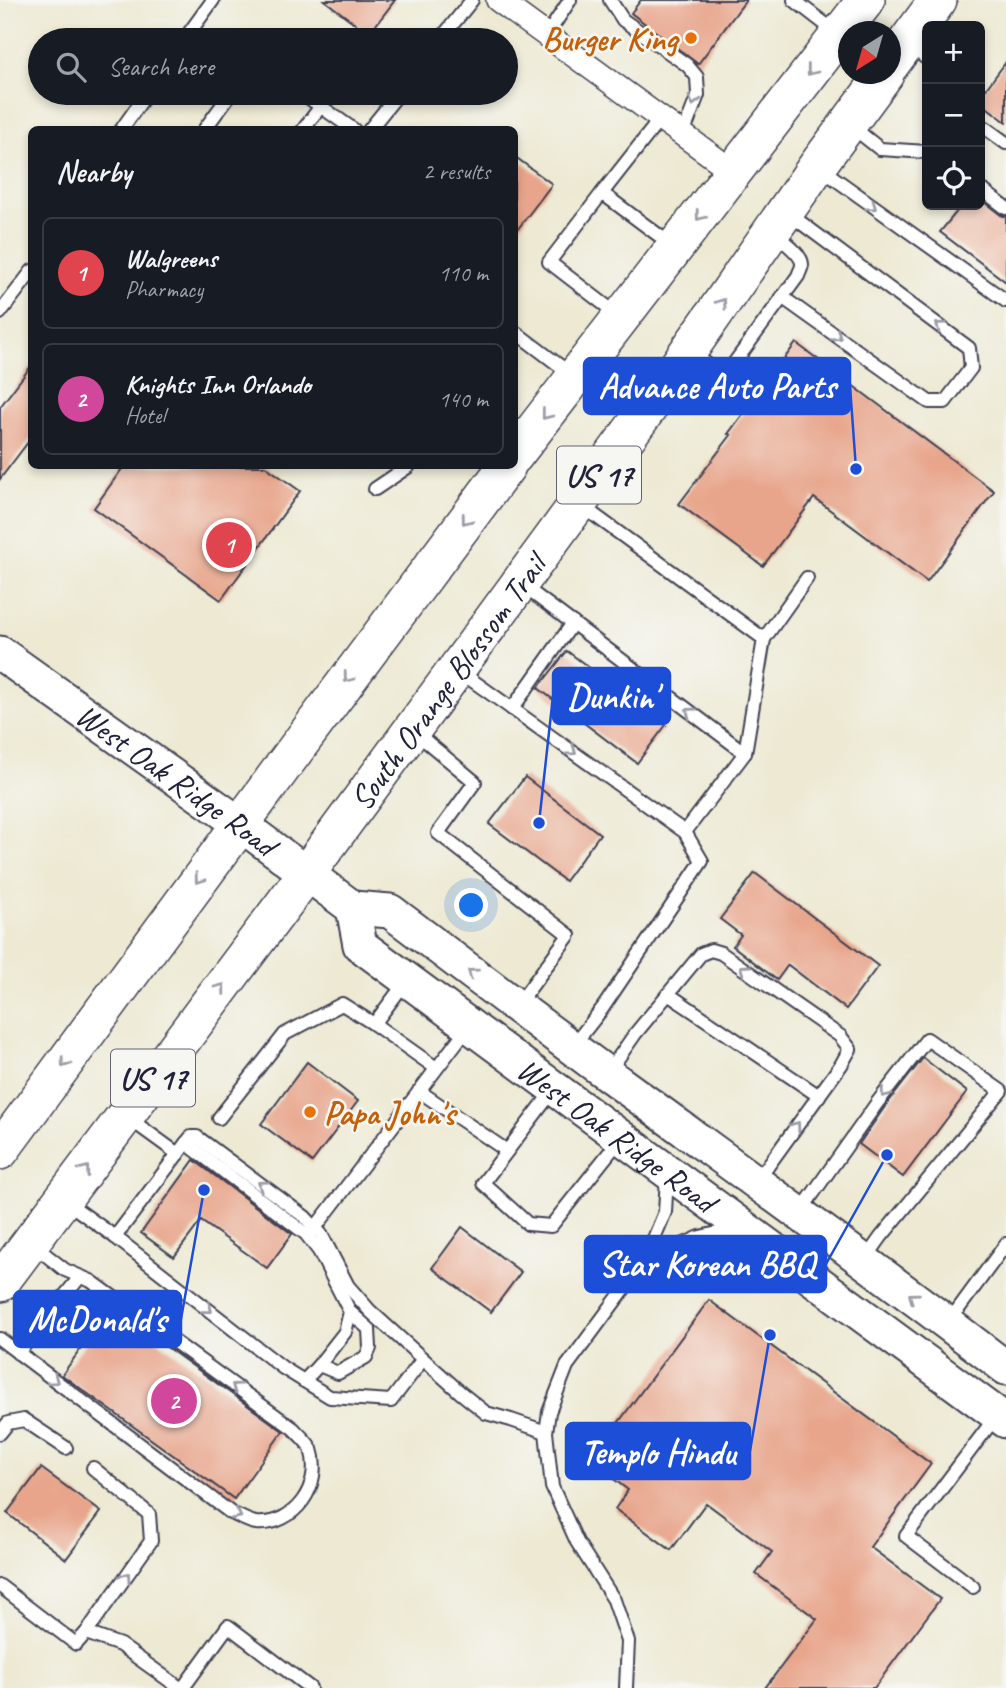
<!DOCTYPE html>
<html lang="en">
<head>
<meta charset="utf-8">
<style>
	:root { --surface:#171b24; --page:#20242c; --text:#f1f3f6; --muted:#9ea1a6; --line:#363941; --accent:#7c3aed }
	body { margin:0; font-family:Caveat,sans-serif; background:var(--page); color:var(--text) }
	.controls { position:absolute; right:21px; top:21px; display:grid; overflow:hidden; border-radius:10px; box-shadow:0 4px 10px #0003 }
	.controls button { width:63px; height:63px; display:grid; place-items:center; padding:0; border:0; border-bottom:2px solid var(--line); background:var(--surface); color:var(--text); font:35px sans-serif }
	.compass { position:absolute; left:838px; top:21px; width:63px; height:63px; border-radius:50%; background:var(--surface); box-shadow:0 4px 10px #0003; rotate:217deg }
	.you { position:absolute; left:472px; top:906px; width:24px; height:24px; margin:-18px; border:5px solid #fff; border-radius:50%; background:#1a73e8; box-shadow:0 0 0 10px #1a73e833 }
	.badge { display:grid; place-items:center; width:46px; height:46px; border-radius:50%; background:var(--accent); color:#fff; font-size:23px; font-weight:700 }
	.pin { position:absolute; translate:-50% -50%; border:4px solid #fff; box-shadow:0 2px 7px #0006 }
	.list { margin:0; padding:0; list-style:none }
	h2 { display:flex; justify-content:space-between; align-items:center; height:91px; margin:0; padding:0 28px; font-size:30px }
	h2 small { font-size:23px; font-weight:400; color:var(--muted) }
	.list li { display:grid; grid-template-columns:46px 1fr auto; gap:21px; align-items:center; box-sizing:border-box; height:112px; margin:0 14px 14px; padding:0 14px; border:2px solid var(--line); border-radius:10px }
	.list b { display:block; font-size:26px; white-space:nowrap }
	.list p { margin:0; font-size:23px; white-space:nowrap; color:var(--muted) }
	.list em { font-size:23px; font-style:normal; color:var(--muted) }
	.icon { flex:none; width:38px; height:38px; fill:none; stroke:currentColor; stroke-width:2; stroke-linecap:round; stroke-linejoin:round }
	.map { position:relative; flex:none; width:1006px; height:1688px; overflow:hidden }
	.search { position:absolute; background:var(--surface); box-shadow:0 4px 10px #0003; left:28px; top:28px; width:490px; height:77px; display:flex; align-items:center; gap:18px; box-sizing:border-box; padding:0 24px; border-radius:38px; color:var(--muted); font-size:26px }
	.panel { position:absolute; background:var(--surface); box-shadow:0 4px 10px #0003; left:28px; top:126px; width:490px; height:343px; border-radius:10px }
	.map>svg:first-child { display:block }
</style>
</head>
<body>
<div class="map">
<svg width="1006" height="1688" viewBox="0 0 1006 1688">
	<rect width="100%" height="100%" fill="#f6f6f2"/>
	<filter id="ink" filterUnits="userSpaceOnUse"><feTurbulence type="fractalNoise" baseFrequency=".0143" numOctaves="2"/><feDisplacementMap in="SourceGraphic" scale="14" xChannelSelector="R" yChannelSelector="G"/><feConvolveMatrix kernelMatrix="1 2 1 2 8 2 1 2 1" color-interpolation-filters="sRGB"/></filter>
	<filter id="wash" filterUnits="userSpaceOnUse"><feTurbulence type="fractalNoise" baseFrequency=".00686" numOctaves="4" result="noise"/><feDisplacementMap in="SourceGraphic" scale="28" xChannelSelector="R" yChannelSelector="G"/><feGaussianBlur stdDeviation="1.57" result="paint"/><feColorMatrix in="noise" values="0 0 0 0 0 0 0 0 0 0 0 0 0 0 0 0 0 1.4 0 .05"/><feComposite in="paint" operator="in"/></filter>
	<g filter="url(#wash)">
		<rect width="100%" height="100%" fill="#ede9d3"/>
		<g id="blocks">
			<!-- building -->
			<g fill="#e8a58b">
				<polygon points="324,0 395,0 369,34"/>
				<polygon points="641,0 746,0 698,64 631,13"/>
				<polygon points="1006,62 1006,122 980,102 980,97"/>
				<polygon points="514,156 552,184 514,234"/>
				<polygon points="980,199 1001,215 1006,217 1006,282 940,232 962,205 980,205"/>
				<polygon points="796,343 994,491 927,582 814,498 763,566 679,504 731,435 728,434"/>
				<polygon points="32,365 32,437 0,479 0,407"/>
				<polygon points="124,466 265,466 300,491 221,600 94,508"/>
				<polygon points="567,651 666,725 637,763 538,688"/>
				<polygon points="525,777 600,834 565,881 489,824"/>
				<polygon points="755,873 878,966 846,1009 788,965 777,980 733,946 741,935 720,919"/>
				<polygon points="923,1058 967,1092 903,1177 859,1144 884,1108"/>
				<polygon points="307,1062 358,1101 312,1162 261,1124"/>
				<polygon points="194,1160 292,1234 267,1268 201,1221 174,1257 141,1233"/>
				<polygon points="462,1227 521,1272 491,1312 432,1268"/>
				<polygon points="709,1300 931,1464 870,1547 940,1599 874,1688 765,1688 817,1619 756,1574 772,1552 706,1503 671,1550 615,1509 628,1490 590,1461"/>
				<polygon points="111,1307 283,1431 234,1499 62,1375"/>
				<polygon points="41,1468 101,1512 66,1559 7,1513"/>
			</g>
		</g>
	</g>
	<g filter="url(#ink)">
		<use href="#blocks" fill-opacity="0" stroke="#404052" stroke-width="2"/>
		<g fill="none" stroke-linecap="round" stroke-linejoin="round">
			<!-- lane casing -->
			<g stroke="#404052" stroke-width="16">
				<g id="lane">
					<polyline points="610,0 623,20 687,65 697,77 698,95 683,134"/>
					<polyline points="794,0 838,34"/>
					<polyline points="547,35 570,0"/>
					<polyline points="184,40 213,0"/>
					<polyline points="440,40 472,0"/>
					<polyline points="910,46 927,59"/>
					<polyline points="302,93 354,130"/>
					<polyline points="661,118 602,193 673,246"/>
					<polyline points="980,124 1006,143"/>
					<polyline points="851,126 880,149 927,152"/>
					<polyline points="121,130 147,93"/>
					<polyline points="204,130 231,93"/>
					<polyline points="303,130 321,106"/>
					<polyline points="369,130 399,93"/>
					<polyline points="820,168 1006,301"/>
					<polyline points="980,188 1006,208"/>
					<polyline points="602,193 549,262 618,315"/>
					<polyline points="782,297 929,402 945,402 971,368 969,348 788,213"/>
					<polyline points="0,313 32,271"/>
					<polyline points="514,331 572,375"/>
					<path d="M692 353 724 377 798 276C799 273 802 267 802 265 803 255 782 240 775 234"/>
					<polyline points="375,489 409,466"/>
					<polyline points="582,506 764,639 745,753 685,832"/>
					<polyline points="522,585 745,753"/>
					<polyline points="764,639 807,578"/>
					<polyline points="459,671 685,832 702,861 602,1009 572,1047"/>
					<polyline points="512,709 573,623"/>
					<polyline points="415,732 475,782 438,833 569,935 517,1006"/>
					<polyline points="668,994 819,1096"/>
					<polyline points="374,1024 407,980"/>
					<polyline points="607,1074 635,1034 701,954 711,950 721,953 840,1036 850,1049 841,1065 757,1181"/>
					<polyline points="554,1089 483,1183 528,1224 551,1226 621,1138"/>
					<polyline points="419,1091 507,1151"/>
					<polyline points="127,1117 178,1154"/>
					<polyline points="219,1118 285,1034 342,1004 374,1024 436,1068"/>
					<polyline points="186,1143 306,1234 319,1251 350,1312 345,1332 319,1365"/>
					<polyline points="64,1200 115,1237 283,1368 330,1397 391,1401 423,1359 461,1393 486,1413 511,1420 546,1432"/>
					<polyline points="800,1212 877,1103 927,1039 1001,1091 881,1237 864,1261"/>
					<polyline points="315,1228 469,1026"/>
					<polyline points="115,1237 186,1143 191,1137 197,1137 305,1217 321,1234 348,1286 370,1311 423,1359"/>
					<polyline points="644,1262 700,1237 735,1229"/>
					<polyline points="948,1323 1006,1244"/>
					<path d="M0 1339 231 1513C239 1516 248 1522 256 1523 295 1526 323 1485 311 1449 308 1442 299 1435 294 1429L91 1281 65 1270 32 1244"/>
					<polyline points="18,1353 80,1277"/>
					<polyline points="304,1381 319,1365 338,1373 366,1357 370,1348 369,1329 350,1312"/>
					<polyline points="0,1433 8,1423 24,1420 66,1448"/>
					<polyline points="0,1586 76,1644 86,1633 120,1645 180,1688"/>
					<polyline points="973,1587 906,1536 997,1415"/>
					<polyline points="86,1633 151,1541 149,1514 93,1468"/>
					<polyline points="183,1688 228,1626 310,1688"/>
					<polyline points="626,1688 628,1641 614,1600 577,1542 552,1487 546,1432 549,1412 567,1366 644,1262 665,1212 667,1177"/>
				</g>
			</g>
			<!-- street casing -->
			<g stroke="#404052" stroke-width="26">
				<polyline id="street" points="498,0 734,172"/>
			</g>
			<!-- secondary casing -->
			<g stroke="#404052" stroke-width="37">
				<g id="secondary">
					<path id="s1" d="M0 653 240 824 353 908 390 911C462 965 534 1020 606 1073 740 1171 875 1267 1006 1368"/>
					<path id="s2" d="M353 908 360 945 1006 1421"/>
				</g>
			</g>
			<!-- primary casing -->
			<g stroke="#404052" stroke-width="40">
				<g id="primary">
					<polyline points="890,65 938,0"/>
					<polyline points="514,456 866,0"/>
					<polyline points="0,1151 284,765 507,466"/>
					<path id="s3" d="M0 1283 307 873 662 389 817 166 885 74"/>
				</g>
			</g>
			<!-- lane -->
			<use href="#lane" stroke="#fff" stroke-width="12"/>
			<!-- street -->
			<use href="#street" stroke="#fff" stroke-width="23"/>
			<!-- secondary -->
			<use href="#secondary" stroke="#fff" stroke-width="33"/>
			<!-- primary -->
			<use href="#primary" stroke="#fff" stroke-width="37"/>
		</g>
		<!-- one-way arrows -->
		<defs><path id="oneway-chevron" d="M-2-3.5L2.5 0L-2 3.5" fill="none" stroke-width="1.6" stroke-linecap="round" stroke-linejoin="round" transform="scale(1.75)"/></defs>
		<g stroke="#9c9ca7">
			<use href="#oneway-chevron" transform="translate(811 71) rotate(128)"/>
			<use href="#oneway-chevron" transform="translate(694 101) rotate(105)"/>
			<use href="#oneway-chevron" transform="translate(872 206) rotate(36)"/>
			<use href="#oneway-chevron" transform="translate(700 216) rotate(127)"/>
			<use href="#oneway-chevron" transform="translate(722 303) rotate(-55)"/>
			<use href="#oneway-chevron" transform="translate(940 326) rotate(-143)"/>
			<use href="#oneway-chevron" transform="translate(837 336) rotate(35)"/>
			<use href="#oneway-chevron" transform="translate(546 415) rotate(128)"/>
			<use href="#oneway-chevron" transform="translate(466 520) rotate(127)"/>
			<use href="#oneway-chevron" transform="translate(348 678) rotate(127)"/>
			<use href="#oneway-chevron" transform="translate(690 712) rotate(-143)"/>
			<use href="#oneway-chevron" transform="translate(572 751) rotate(36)"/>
			<use href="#oneway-chevron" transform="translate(199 879) rotate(126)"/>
			<use href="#oneway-chevron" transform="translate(744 969) rotate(-145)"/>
			<use href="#oneway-chevron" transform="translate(472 973) rotate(-143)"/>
			<use href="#oneway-chevron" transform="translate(221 988) rotate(-53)"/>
			<use href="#oneway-chevron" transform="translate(65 1063) rotate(126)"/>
			<use href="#oneway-chevron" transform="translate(885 1093) rotate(128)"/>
			<use href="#oneway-chevron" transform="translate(796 1126) rotate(-54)"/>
			<use href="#oneway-chevron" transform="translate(85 1170) rotate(-53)"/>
			<use href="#oneway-chevron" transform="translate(262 1185) rotate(-144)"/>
			<use href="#oneway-chevron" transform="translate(913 1297) rotate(-144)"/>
			<use href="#oneway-chevron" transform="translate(208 1309) rotate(38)"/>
			<use href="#oneway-chevron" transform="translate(54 1380) rotate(37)"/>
			<use href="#oneway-chevron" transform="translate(236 1387) rotate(-144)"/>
			<use href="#oneway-chevron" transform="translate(237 1515) rotate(26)"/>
			<use href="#oneway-chevron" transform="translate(126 1577) rotate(-55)"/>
		</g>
	</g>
	<!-- markers -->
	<g fill="#e8710a" stroke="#f6f6f2" stroke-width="2.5">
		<circle cx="691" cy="38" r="7"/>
		<circle cx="310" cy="1112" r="7"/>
	</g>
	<g text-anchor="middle" stroke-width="5" stroke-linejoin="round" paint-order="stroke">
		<!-- shield labels -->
		<g fill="#f6f6f2" stroke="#626272" stroke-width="2">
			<rect x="557" y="446.5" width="84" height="57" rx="5"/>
			<rect x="111" y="1049.5" width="84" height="57" rx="5"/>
		</g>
		<g font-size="32" font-weight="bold" fill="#22223b">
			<text x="599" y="486">US 17</text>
			<text x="153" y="1089">US 17</text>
		</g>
		<!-- food labels -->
		<g font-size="33" font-weight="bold" fill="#c56008" stroke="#f6f6f2" text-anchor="end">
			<text x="677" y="50">Burger King</text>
			<text x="324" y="1124" text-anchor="start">Papa John's</text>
		</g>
		<!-- street labels -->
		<g font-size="33" fill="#22223b" stroke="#f6f6f2">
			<text dy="12" stroke="none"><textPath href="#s3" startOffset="749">South Orange Blossom Trail</textPath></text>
			<text dy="12" stroke="none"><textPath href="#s1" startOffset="217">West Oak Ridge Road</textPath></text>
			<text dy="12" stroke="none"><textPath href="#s2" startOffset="357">West Oak Ridge Road</textPath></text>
		</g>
	</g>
	<!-- callouts -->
	<path fill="none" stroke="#1d4ed8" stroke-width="2.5" d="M856 469L850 386M539 823L553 696M887 1155L826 1264M204 1190L181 1319M770 1335L750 1451"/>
	<g fill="#1d4ed8" stroke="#f6f6f2" stroke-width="2.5">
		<circle cx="856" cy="469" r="7"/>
		<circle cx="539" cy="823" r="7"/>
		<circle cx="887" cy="1155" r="7"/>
		<circle cx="204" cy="1190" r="7"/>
		<circle cx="770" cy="1335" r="7"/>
	</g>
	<g fill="#1d4ed8" stroke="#1d4ed8" stroke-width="2.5">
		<rect x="584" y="358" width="266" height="56" rx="7"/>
		<rect x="553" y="668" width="117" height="56" rx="7"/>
		<rect x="585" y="1236" width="241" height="56" rx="7"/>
		<rect x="14" y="1291" width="167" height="56" rx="7"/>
		<rect x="566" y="1423" width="184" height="56" rx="7"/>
	</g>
	<g font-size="35" text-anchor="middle" font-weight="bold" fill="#fff">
		<text x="717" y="398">Advance Auto Parts</text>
		<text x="612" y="708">Dunkin'</text>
		<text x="706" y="1276">Star Korean BBQ</text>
		<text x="97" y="1331">McDonald's</text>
		<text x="658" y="1464">Templo Hindu</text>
	</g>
</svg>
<div class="controls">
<button>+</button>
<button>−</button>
<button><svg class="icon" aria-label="locate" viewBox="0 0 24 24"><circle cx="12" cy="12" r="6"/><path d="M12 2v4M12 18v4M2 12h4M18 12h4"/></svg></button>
</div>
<svg class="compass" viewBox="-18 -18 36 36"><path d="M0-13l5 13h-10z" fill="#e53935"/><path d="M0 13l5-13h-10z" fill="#9ea1a6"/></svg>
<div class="you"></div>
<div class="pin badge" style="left:229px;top:545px;background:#e0444e">1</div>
<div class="pin badge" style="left:174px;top:1401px;background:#d1479c">2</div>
<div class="search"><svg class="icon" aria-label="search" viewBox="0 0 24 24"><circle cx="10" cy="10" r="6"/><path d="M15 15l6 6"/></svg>Search here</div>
<section class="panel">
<h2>Nearby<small>2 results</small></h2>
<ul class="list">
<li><span class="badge" style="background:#e0444e">1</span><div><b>Walgreens</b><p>Pharmacy</p></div><em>110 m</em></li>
<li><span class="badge" style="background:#d1479c">2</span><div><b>Knights Inn Orlando</b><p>Hotel</p></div><em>140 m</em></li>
</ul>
</section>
</div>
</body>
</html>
